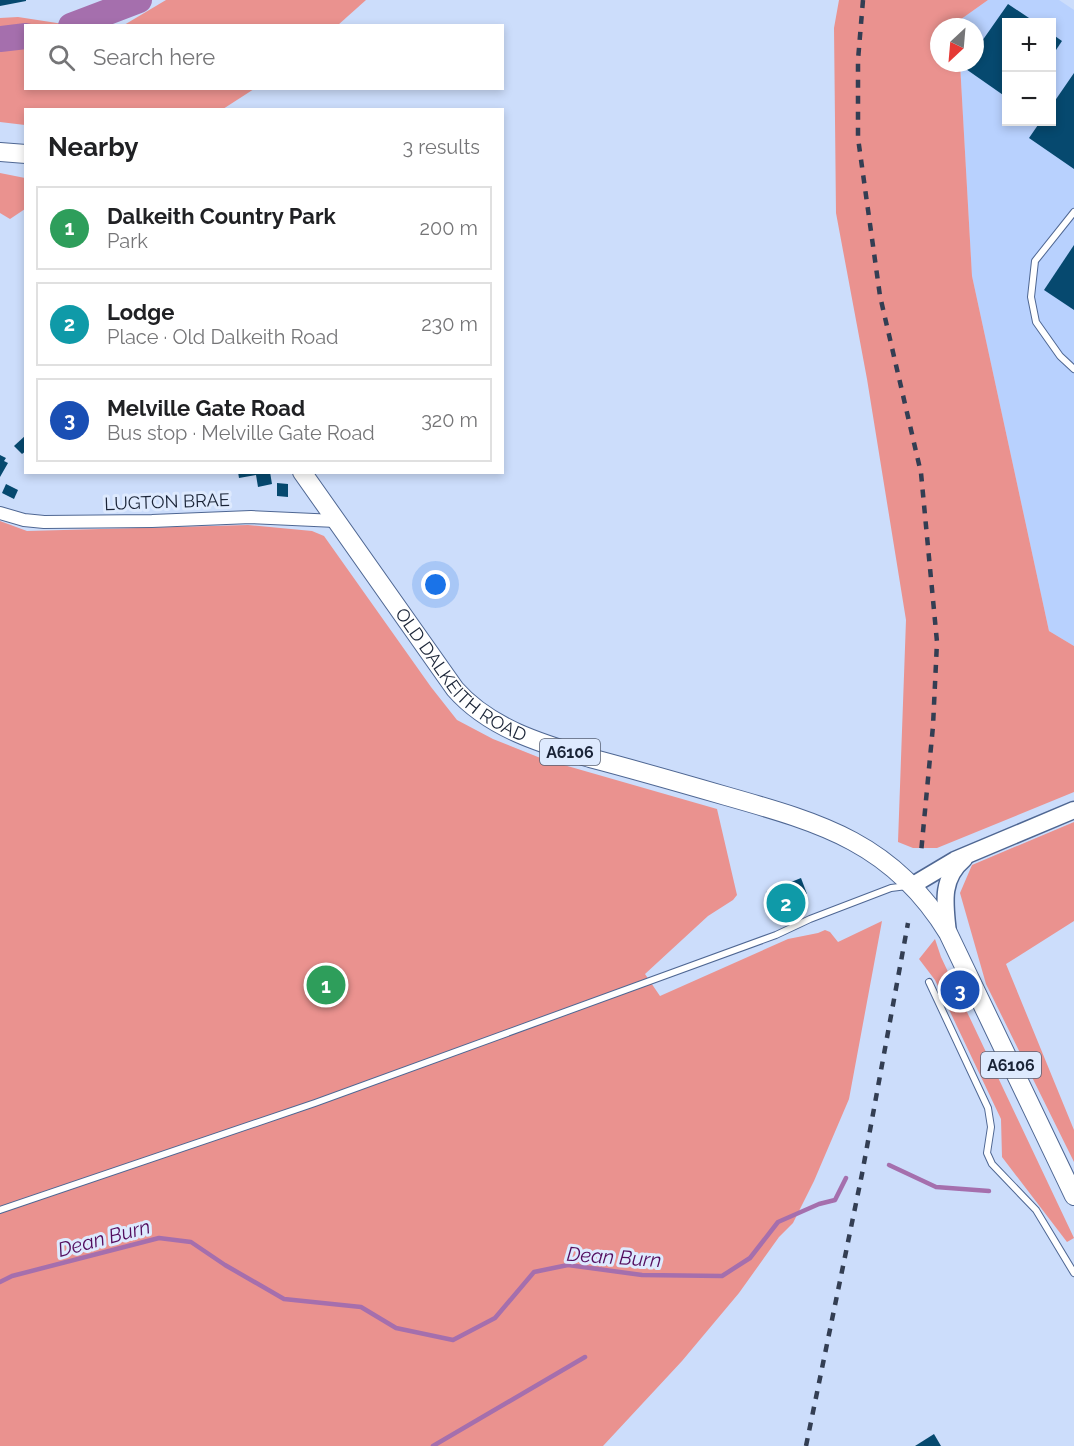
<!DOCTYPE html>
<html lang="en">
<head>
<meta charset="utf-8">
<style>
	:root { --surface:#fff; --page:#f2f2f2; --text:#202124; --muted:#757577; --line:#e0e0e0; --accent:#785f30 }
	body { margin:0; font-family:Raleway,sans-serif; background:var(--page); color:var(--text) }
	.controls { position:absolute; right:18px; top:18px; display:grid; overflow:hidden; border-radius:0px; box-shadow:0 3px 9px #0003 }
	.controls button { width:54px; height:54px; display:grid; place-items:center; padding:0; border:0; border-bottom:2px solid var(--line); background:var(--surface); color:var(--text); font:30px sans-serif }
	.compass { position:absolute; left:930px; top:18px; width:54px; height:54px; border-radius:50%; background:var(--surface); box-shadow:0 3px 9px #0003; rotate:206deg }
	.you { position:absolute; left:436px; top:585px; width:21px; height:21px; margin:-15px; border:4px solid #fff; border-radius:50%; background:#1a73e8; box-shadow:0 0 0 9px #1a73e833 }
	.badge { display:grid; place-items:center; width:39px; height:39px; border-radius:50%; background:var(--accent); color:#fff; font-size:20px; font-weight:700 }
	.pin { position:absolute; translate:-50% -50%; border:3px solid #fff; box-shadow:0 2px 6px #0006 }
	.list { margin:0; padding:0; list-style:none }
	h2 { display:flex; justify-content:space-between; align-items:center; height:78px; margin:0; padding:0 24px; font-size:26px }
	h2 small { font-size:20px; font-weight:400; color:var(--muted) }
	.list li { display:grid; grid-template-columns:39px 1fr auto; gap:18px; align-items:center; box-sizing:border-box; height:84px; margin:0 12px 12px; padding:0 12px; border:2px solid var(--line); border-radius:0px }
	.list b { display:block; font-size:22px; white-space:nowrap }
	.list p { margin:0; font-size:20px; white-space:nowrap; color:var(--muted) }
	.list em { font-size:20px; font-style:normal; color:var(--muted) }
	.icon { flex:none; width:33px; height:33px; fill:none; stroke:currentColor; stroke-width:2; stroke-linecap:round; stroke-linejoin:round }
	.map { position:relative; flex:none; width:1074px; height:1446px; overflow:hidden }
	.search { position:absolute; background:var(--surface); box-shadow:0 3px 9px #0003; left:24px; top:24px; width:480px; height:66px; display:flex; align-items:center; gap:15px; box-sizing:border-box; padding:0 21px; border-radius:0px; color:var(--muted); font-size:22px }
	.panel { position:absolute; background:var(--surface); box-shadow:0 3px 9px #0003; left:24px; top:108px; width:480px; height:366px; border-radius:0px }
	.map>svg:first-child { display:block }
</style>
</head>
<body>
<div class="map">
<svg width="1074" height="1446" viewBox="0 0 1074 1446">
	<rect width="100%" height="100%" fill="#ccddfb"/>
	<!-- built -->
	<path fill="#b8d1fe" fill-rule="evenodd" d="M988 0H1059L1074 10V646L1049 631 972 276 960 63H975V27H957V22ZM1006 22H1052V122H1006Z"/>
	<!-- green -->
	<g fill="#ea928f">
		<polygon points="166,0 366,0 338,25 124,25"/>
		<polygon points="839,0 988,0 957,22 957,27 939,27 939,63 960,63 972,276 1049,631 1074,646 1074,792 937,848 913,848 898,842 906,620 867,379 836,213 834,28"/>
		<polygon points="18,17 70,25 26,26 26,88 254,89 223,109 26,110 25,125 0,122 0,18"/>
		<polygon points="0,173 25,178 25,209 10,219 0,213"/>
		<polygon points="0,521 27,531 248,525 312,531 324,536 431,687 457,720 493,739 543,759 717,809 737,895 733,900 708,916 645,974 660,996 788,939 818,933 825,930 830,932 838,942 882,921 849,1099 814,1181 793,1223 779,1237 739,1293 682,1361 603,1446 0,1446"/>
		<polygon points="1074,822 1074,921 1006,964 1074,1130 1074,1162 986,984 960,893 972,865"/>
		<polygon points="935,939 941,957 1074,1238 1067,1242 1002,1157 1001,1119 935,980 919,959"/>
	</g>
	<g fill="none" stroke-linecap="round" stroke-linejoin="round">
		<!-- stream -->
		<g stroke="#a56fad" stroke-width="4.5">
			<polyline points="889,1165 936,1187 989,1191"/>
			<polyline points="0,1282 12,1276 159,1238 191,1242 225,1265 284,1299 361,1307 396,1328 453,1340 495,1318 534,1272 568,1265 642,1275 722,1276 750,1258 778,1222 819,1204 835,1200 846,1178"/>
			<polyline points="433,1446 585,1357"/>
		</g>
		<!-- river -->
		<g stroke="#a56fad" stroke-width="26">
			<polyline points="71,26 139,0"/>
			<polyline points="0,39 26,36"/>
		</g>
	</g>
	<!-- building -->
	<g fill="#06496f">
		<polygon points="0,0 26,0 26,1 0,6"/>
		<polygon points="1008,4 1035,22 1006,22 1006,97 963,67 966,63 975,63 975,51"/>
		<polygon points="1052,34 1062,41 1052,56"/>
		<polygon points="1074,73 1074,169 1029,138 1040,122 1052,122 1052,105"/>
		<polygon points="1074,245 1074,310 1044,290"/>
		<polygon points="26,435 26,451 22,454 14,446"/>
		<polygon points="0,455 6,458 4,461 8,463 0,477"/>
		<polygon points="238,472 270,472 272,484 258,487 256,475 239,478"/>
		<polygon points="277,483 288,484 288,497 277,496"/>
		<polygon points="6,484 18,490 14,499 2,493"/>
		<polygon points="801,878 807,894 800,897 804,908 776,919 766,892"/>
		<polygon points="934,1434 941,1446 915,1446"/>
	</g>
	<g fill="none" stroke-linecap="round" stroke-linejoin="round">
		<!-- lane casing -->
		<g stroke="#4f6793" stroke-width="8">
			<g id="lane">
				<polyline points="1074,212 1035,261 1031,297 1036,322 1060,356 1074,369"/>
				<polyline points="929,982 988,1108 991,1127 987,1153 992,1164 1036,1210 1074,1273"/>
				<polyline points="0,1210 315,1103 776,935 810,919 891,888 907,886"/>
			</g>
		</g>
		<!-- street casing -->
		<g stroke="#4f6793" stroke-width="14">
			<polyline id="street" points="0,513 24,520 44,522 152,521 251,517 336,521"/>
		</g>
		<!-- secondary casing -->
		<g stroke="#4f6793" stroke-width="19">
			<g id="secondary">
				<polyline points="913,885 955,860 1074,810"/>
				<path d="M948 933C945 905 940 879 964 859"/>
			</g>
		</g>
		<!-- primary casing -->
		<g stroke="#4f6793" stroke-width="20">
			<g id="primary">
				<polyline points="0,152 26,154"/>
				<path id="s1" d="M302 472 455 689C489 728 542 744 590 758 636 770 681 783 726 796 821 823 893 843 948 933L1074 1196"/>
			</g>
		</g>
		<!-- lane -->
		<use href="#lane" stroke="#fff" stroke-width="6"/>
		<!-- street -->
		<use href="#street" stroke="#fff" stroke-width="12"/>
		<!-- secondary -->
		<use href="#secondary" stroke="#fff" stroke-width="16"/>
		<!-- primary -->
		<use href="#primary" stroke="#fff" stroke-width="18"/>
		<!-- rail -->
		<g stroke="#333e53" stroke-width="4.5" stroke-dasharray="8 8" stroke-linecap="butt">
			<polyline points="863,0 858,60 858,138 880,296 921,473 937,642 933,726 921,853"/>
			<polyline points="806,1446 862,1174 908,923"/>
		</g>
	</g>
	<g text-anchor="middle" stroke-width="6" stroke-linejoin="round" paint-order="stroke">
		<!-- shield labels -->
		<g fill="#deeafe" stroke="#555f73" stroke-width="1.5">
			<rect x="540" y="739" width="60" height="26" rx="4.5"/>
			<rect x="981" y="1052" width="60" height="26" rx="4.5"/>
		</g>
		<g font-size="16" font-weight="bold" fill="#1a2437">
			<text x="570" y="758">A6106</text>
			<text x="1011" y="1071">A6106</text>
		</g>
		<!-- street labels -->
		<g font-size="18" fill="#1a2437" stroke="#deeafe">
			<text transform="translate(167 502) rotate(-2)" y="6">LUGTON BRAE</text>
			<text dy="6" stroke="none"><textPath href="#s1" startOffset="260">OLD DALKEITH ROAD</textPath></text>
		</g>
		<!-- water labels -->
		<g font-size="20" font-style="italic" fill="#530d5e" stroke="#deeafe">
			<text transform="translate(104 1238) rotate(-15)" y="7">Dean Burn</text>
			<text transform="translate(614 1257) rotate(4)" y="7">Dean Burn</text>
		</g>
	</g>
</svg>
<div class="controls">
<button>+</button>
<button>−</button>
</div>
<svg class="compass" viewBox="-18 -18 36 36"><path d="M0-13l5 13h-10z" fill="#e53935"/><path d="M0 13l5-13h-10z" fill="#757577"/></svg>
<div class="you"></div>
<div class="pin badge" style="left:326px;top:985px;background:#2e9e5b">1</div>
<div class="pin badge" style="left:786px;top:903px;background:#0f9aa8">2</div>
<div class="pin badge" style="left:960px;top:990px;background:#1a4fb4">3</div>
<div class="search"><svg class="icon" aria-label="search" viewBox="0 0 24 24"><circle cx="10" cy="10" r="6"/><path d="M15 15l6 6"/></svg>Search here</div>
<section class="panel">
<h2>Nearby<small>3 results</small></h2>
<ul class="list">
<li><span class="badge" style="background:#2e9e5b">1</span><div><b>Dalkeith Country Park</b><p>Park</p></div><em>200 m</em></li>
<li><span class="badge" style="background:#0f9aa8">2</span><div><b>Lodge</b><p>Place · Old Dalkeith Road</p></div><em>230 m</em></li>
<li><span class="badge" style="background:#1a4fb4">3</span><div><b>Melville Gate Road</b><p>Bus stop · Melville Gate Road</p></div><em>320 m</em></li>
</ul>
</section>
</div>
</body>
</html>
